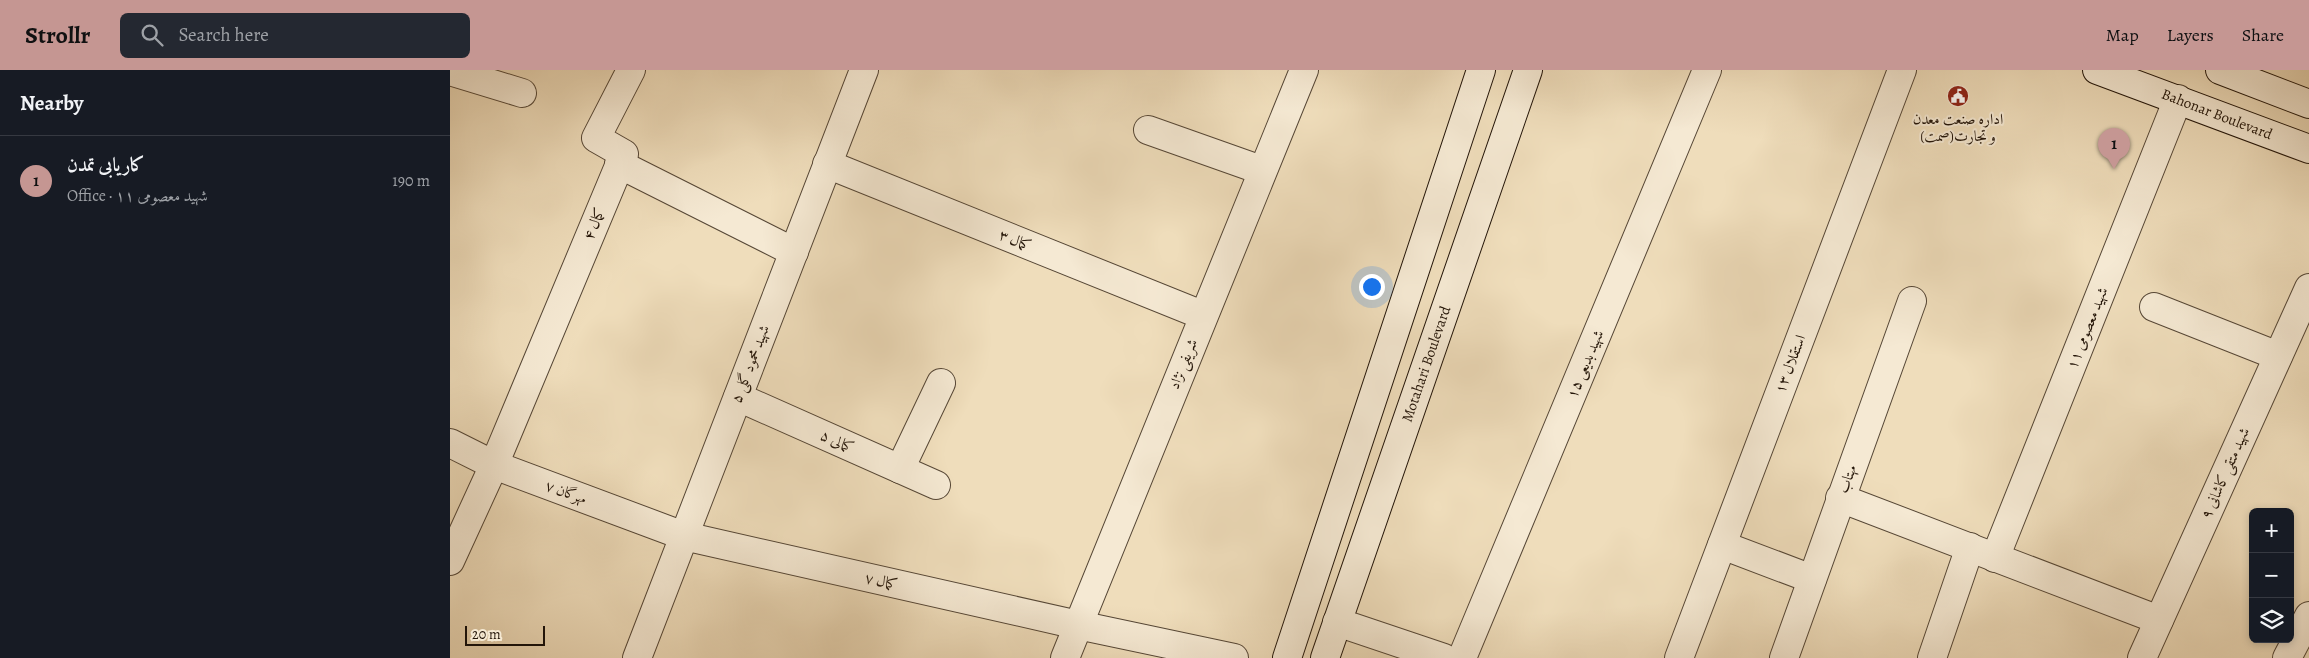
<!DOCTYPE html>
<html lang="en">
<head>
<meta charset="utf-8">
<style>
	:root { --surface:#171b24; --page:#242831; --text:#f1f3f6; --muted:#9ea1a6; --line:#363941; --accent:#c59692 }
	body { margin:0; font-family:Alegreya,Amiri,serif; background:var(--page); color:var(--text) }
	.controls { position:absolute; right:15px; bottom:15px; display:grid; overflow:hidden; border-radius:8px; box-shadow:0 2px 8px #0003 }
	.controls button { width:45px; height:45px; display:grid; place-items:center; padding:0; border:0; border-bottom:1px solid var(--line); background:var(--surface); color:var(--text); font:25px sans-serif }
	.scale { position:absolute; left:15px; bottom:12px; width:80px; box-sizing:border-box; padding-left:5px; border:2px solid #231509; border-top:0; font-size:14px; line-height:18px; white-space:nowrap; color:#231509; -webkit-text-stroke:4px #f5e9d3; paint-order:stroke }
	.you { position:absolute; left:921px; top:216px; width:18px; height:18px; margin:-12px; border:4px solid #fff; border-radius:50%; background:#1a73e8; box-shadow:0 0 0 8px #1a73e833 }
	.badge { display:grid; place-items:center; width:32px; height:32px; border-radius:50%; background:var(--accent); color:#111; font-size:16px; font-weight:700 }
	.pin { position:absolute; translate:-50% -41px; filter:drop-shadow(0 1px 2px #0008) }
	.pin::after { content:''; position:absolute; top:26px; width:18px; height:15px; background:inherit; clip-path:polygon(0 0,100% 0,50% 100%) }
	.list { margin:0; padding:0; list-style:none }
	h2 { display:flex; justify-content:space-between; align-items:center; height:65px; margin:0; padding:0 20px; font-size:21px }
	h2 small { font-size:16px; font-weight:400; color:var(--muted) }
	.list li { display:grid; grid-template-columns:32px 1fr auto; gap:15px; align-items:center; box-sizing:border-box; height:90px; padding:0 20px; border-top:1px solid var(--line) }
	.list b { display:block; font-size:19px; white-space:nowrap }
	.list p { margin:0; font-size:16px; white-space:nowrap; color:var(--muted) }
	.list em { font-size:16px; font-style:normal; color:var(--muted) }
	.icon { flex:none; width:28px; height:28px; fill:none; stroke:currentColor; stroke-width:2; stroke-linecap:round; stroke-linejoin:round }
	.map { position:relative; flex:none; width:1859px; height:588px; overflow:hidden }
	header { display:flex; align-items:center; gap:30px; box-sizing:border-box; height:70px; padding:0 25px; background:var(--accent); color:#111 }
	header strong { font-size:24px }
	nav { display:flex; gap:28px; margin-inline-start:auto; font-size:18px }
	.search { width:350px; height:45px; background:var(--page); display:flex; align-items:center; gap:12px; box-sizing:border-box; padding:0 18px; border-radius:8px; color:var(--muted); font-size:19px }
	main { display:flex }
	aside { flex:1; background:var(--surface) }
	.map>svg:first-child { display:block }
</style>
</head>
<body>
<header>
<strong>Strollr</strong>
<div class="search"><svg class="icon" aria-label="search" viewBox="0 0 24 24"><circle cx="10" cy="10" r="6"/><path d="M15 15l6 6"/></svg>Search here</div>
<nav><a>Map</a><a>Layers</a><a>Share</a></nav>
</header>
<main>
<aside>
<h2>Nearby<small></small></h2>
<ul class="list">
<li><span class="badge">1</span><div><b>کاریابی تمدن</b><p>Office · شهید معصومی ۱۱</p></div><em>190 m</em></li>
</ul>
</aside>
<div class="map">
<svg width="1859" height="588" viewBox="0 0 1859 588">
	<rect width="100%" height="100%" fill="#efddbb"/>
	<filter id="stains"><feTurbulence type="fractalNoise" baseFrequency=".004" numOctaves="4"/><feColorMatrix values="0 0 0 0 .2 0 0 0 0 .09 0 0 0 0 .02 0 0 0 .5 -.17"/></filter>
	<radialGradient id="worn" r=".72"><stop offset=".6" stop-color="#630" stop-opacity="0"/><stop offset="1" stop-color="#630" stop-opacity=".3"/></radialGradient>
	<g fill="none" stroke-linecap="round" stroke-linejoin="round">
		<!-- street casing -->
		<g stroke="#564736" stroke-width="30">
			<g id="street">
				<polyline points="0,1 72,23"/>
				<polyline points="698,60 811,100"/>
				<polyline points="169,94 344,182"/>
				<polyline points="377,94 752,245"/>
				<polyline points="1704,237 1828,286"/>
				<polyline points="288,327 486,415"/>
				<polyline points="0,373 44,395 234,466 628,555 784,588"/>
				<polyline points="450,399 491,313"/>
				<polyline points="1390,428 1709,550"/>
				<polyline points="1272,475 1362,509"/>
				<polyline points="1545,488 1728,29"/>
				<polyline points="0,491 44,395 174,84 146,68 181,0"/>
				<polyline points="887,552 994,588"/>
				<polyline points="187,588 414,0"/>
				<polyline points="615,588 854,0"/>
				<polyline points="1012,588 1257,0"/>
				<polyline points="1229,588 1452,0"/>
				<polyline points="1334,588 1462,231"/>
				<polyline points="1482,588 1520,477"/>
				<polyline points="1692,588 1859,218"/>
				<polyline points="1837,588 1859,546"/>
			</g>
		</g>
		<!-- secondary casing -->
		<g stroke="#231509" stroke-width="30">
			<g id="secondary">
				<polyline points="1647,0 1859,79"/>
				<polyline points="1770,0 1859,34"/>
				<polyline points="837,588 1031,0"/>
				<polyline points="875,588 1078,0"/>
			</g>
		</g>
		<!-- street -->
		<use href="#street" stroke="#f5e9d3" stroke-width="28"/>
		<!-- secondary -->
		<use href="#secondary" stroke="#f5e9d3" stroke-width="28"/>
	</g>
	<!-- icons -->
	<defs>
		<g id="civic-disc" transform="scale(1.125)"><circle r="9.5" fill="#8f2418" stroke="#f5e9d3"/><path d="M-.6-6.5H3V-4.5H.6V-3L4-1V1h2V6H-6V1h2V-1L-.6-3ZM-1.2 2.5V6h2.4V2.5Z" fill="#fff"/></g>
	</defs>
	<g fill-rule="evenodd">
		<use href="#civic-disc" x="1508" y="26"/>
	</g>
	<g text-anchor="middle" stroke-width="4" stroke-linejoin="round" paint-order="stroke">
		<!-- street labels -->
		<g font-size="15" fill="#231509" stroke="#f5e9d3">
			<text transform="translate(1767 44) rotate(21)" y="5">Bahonar Boulevard</text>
			<text transform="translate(144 154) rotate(-67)" y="5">کمال ۴</text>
			<text transform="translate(565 170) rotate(22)" y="5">کمال ۳</text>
			<text transform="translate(1637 258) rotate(-68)" y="5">شهید معصومی ۱۱</text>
			<text transform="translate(300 294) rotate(-69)" y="5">شهید محمود گلی ۵</text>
			<text transform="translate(733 294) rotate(-68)" y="5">شریفی نژاد</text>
			<text transform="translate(976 294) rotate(-71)" y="5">Motahari Boulevard</text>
			<text transform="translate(1135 294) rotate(-67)" y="5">شهید بدیعی ۱۵</text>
			<text transform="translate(1340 294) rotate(-69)" y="5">استقلال ۱۳</text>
			<text transform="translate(387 371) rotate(24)" y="5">کمالی ۵</text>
			<text transform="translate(1775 403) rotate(-66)" y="5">شهید متقی کاشانی ۹</text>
			<text transform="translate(1397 409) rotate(-70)" y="5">مهتاب</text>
			<text transform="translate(116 422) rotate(20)" y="5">مهرگان ۷</text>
			<text transform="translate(431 511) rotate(13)" y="5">کمال ۷</text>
		</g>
		<!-- poi labels -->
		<g font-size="15" fill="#231509" stroke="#f5e9d3">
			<text x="1508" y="54">اداره صنعت معدن<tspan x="1508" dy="17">و تجارت(صمت)</tspan></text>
		</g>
	</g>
	<rect width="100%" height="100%" filter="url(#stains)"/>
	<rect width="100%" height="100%" fill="url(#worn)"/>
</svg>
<div class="controls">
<button>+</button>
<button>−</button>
<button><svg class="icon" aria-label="layers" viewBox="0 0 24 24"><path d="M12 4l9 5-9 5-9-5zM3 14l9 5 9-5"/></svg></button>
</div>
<div class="scale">20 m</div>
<div class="you"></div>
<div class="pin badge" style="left:1664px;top:99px">1</div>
</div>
</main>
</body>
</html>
